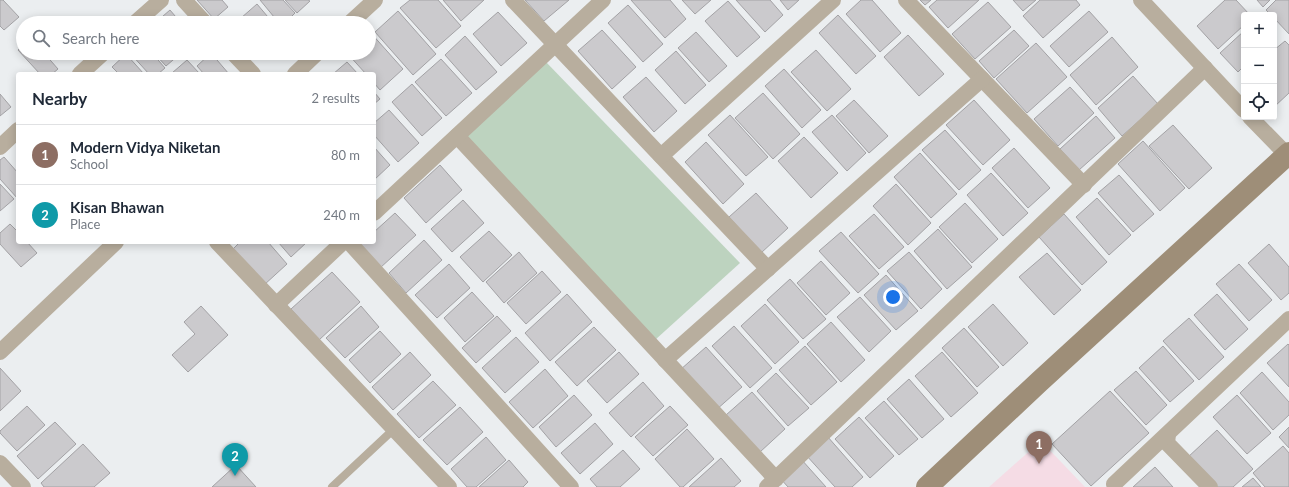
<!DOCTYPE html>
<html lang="en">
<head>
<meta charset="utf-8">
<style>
	:root { --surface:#fff; --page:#f2f2f3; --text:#1f2937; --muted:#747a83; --line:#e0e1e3; --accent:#ea580c }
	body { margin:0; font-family:Lato,sans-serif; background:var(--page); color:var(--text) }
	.controls { position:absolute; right:12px; top:12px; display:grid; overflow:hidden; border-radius:4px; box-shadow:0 2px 10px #0003 }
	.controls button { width:36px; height:36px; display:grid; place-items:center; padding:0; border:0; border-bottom:1px solid var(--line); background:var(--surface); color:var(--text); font:20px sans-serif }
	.you { position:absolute; left:893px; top:297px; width:14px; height:14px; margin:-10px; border:3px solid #fff; border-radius:50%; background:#1a73e8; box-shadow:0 0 0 6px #1a73e833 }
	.badge { display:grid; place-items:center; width:26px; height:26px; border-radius:50%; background:var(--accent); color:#fff; font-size:13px; font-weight:700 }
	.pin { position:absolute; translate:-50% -33px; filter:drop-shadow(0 1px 2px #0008) }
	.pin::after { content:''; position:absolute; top:21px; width:14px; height:12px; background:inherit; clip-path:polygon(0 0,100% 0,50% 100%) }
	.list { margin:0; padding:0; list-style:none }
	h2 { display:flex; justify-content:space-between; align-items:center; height:52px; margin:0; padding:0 16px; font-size:17px }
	h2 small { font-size:13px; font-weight:400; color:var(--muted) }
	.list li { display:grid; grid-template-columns:26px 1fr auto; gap:12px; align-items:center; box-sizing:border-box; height:60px; padding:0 16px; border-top:1px solid var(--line) }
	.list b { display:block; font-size:15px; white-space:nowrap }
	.list p { margin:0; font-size:13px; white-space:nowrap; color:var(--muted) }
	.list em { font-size:13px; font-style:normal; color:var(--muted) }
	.icon { flex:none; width:22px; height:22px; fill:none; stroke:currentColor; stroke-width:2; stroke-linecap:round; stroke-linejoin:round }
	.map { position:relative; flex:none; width:1289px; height:487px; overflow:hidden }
	.search { position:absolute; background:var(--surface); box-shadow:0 2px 10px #0003; left:16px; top:16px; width:360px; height:44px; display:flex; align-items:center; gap:10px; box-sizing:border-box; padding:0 14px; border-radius:22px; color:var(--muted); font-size:15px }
	.panel { position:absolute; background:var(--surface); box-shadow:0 2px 10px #0003; left:16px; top:72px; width:360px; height:172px; border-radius:4px }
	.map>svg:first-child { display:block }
</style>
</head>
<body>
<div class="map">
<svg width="1289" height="487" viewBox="0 0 1289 487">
	<rect width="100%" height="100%" fill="#ebeef0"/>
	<!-- education -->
	<polygon fill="#f5dce5" points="1041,441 1085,487 989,487"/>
	<!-- green -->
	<polygon fill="#bdd3bf" points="546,62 740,263 655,340 464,138"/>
	<!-- building -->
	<g fill="#cbcacd" stroke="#a3a2a5">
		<polygon points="0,0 3,0 19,17 4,30 0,26"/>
		<polygon points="197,0 222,0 228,7 214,19"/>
		<polygon points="260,0 283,0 295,13 285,23 279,23"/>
		<polygon points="285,0 308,0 310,1 297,13"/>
		<polygon points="410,0 438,0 461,26 436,48 400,8"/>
		<polygon points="443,0 484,0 461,21"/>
		<polygon points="525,0 569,0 544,21"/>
		<polygon points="631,0 670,0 686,19 665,38"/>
		<polygon points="682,0 711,0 695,14"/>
		<polygon points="736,0 770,0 783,15 765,32"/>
		<polygon points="780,0 799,0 788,10"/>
		<polygon points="861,0 872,0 901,33 880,52 846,14"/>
		<polygon points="920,0 931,0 925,5"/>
		<polygon points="937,0 979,0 948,28 929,7"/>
		<polygon points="1013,0 1036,0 1023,11"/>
		<polygon points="1040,0 1076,0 1080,5 1043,38 1023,16"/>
		<polygon points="1225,0 1236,0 1250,15 1244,15 1244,25 1218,49 1197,26"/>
		<polygon points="1257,0 1270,0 1263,7"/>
		<polygon points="1276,0 1289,0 1289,34 1274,18 1274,15 1271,15 1266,10"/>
		<polygon points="728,1 760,37 737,57 705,21"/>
		<polygon points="988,2 1011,27 975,59 952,34"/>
		<polygon points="257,4 273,23 245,23 241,18"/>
		<polygon points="628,5 663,44 643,62 608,23"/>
		<polygon points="170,10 181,23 155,23"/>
		<polygon points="398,11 436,54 413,75 375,32"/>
		<polygon points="1089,11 1108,32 1069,67 1050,46"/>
		<polygon points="498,12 527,43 501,66 473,34"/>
		<polygon points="838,15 876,56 856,74 819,33"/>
		<polygon points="602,30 636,67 612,89 578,51"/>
		<polygon points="1014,30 1029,46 994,78 979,61"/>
		<polygon points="1244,31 1244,66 1238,72 1220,53"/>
		<polygon points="370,32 403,69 380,90 374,83 374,74 366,74 347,53 369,53"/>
		<polygon points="696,32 727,66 709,82 678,48"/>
		<polygon points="908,35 944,74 919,96 884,57"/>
		<polygon points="465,36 497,72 476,90 445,55"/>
		<polygon points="1112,37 1138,67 1096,105 1070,75"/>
		<polygon points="1285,41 1289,45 1289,93 1274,107 1274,50"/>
		<polygon points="1036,43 1067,77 1027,113 996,79"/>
		<polygon points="23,45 23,53 44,53 58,69 52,74 40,74 18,50"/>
		<polygon points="816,50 851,89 827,111 791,72"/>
		<polygon points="676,51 706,85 685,104 655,70"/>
		<polygon points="130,53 152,53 165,68 158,74 149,74"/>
		<polygon points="154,53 179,53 180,54 166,66"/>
		<polygon points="211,53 229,74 204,74 197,66"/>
		<polygon points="126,54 144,74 119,74 112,67"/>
		<polygon points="441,59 472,93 446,116 415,82"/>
		<polygon points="187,60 200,74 174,74 172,73"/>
		<polygon points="347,62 358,74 333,74"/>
		<polygon points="784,69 821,110 802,128 765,86"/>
		<polygon points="1133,76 1158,104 1122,136 1098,108"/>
		<polygon points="646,77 677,111 654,132 623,97"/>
		<polygon points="412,84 442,118 422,136 392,102"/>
		<polygon points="1070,87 1094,113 1058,146 1034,119"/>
		<polygon points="374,92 380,99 374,104"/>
		<polygon points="763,93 800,134 773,159 735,118"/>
		<polygon points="0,94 11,107 0,116"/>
		<polygon points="854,100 888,136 869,153 836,116"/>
		<polygon points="974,100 1010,140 983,165 946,125"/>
		<polygon points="389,110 419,143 398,162 374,135 374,123"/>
		<polygon points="730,115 768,157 746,176 708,135"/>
		<polygon points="832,115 866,153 847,171 812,132"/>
		<polygon points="1096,116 1115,138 1079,170 1060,149"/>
		<polygon points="1173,125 1212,168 1189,189 1149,146"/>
		<polygon points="945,130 981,170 959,190 922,150"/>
		<polygon points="804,137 838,173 811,198 778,161"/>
		<polygon points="1143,141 1185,188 1160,211 1118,164"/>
		<polygon points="706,142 744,184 723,204 685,162"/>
		<polygon points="374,147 390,165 374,180"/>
		<polygon points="1014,148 1050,188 1028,208 992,168"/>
		<polygon points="920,153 957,194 931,218 894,177"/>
		<polygon points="4,157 18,173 18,199 0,179 0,160"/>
		<polygon points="440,165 462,190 426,223 404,198"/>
		<polygon points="991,173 1028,213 1003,236 967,195"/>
		<polygon points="1119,175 1154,214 1133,232 1098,193"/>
		<polygon points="0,184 14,199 0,211"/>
		<polygon points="896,184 931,223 908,245 873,206"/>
		<polygon points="756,193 788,228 761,253 729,217"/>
		<polygon points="1097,198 1131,235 1109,255 1076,217"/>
		<polygon points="463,200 484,223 452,252 431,229"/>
		<polygon points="965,203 998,239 972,263 939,227"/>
		<polygon points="395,213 416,235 380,268 360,245 363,242 374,242 374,232"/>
		<polygon points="874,214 904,247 879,269 849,236"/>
		<polygon points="1064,214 1107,262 1082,285 1039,237"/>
		<polygon points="10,224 18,232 18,242 27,242 37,253 21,267 0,244 0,233"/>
		<polygon points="938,229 972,267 947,289 914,251"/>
		<polygon points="489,231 512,255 483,282 460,257"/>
		<polygon points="841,232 879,274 858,293 819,251"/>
		<polygon points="424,240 442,260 406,293 389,273"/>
		<polygon points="240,242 268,242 287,264 264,285 233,249"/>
		<polygon points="278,242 307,242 291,257"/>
		<polygon points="1269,244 1289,267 1289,293 1281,300 1248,263"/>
		<polygon points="519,252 537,273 504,303 486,282"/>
		<polygon points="909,252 942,289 921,309 887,271"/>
		<polygon points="1047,253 1081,290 1054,315 1019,277"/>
		<polygon points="821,261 850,293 826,315 797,283"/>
		<polygon points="449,264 470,288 437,318 415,295"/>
		<polygon points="1239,264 1272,300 1249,321 1216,284"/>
		<polygon points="542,271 561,292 526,324 507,303"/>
		<polygon points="332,272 360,302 319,340 291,309"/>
		<polygon points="886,275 918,311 896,330 864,295"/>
		<polygon points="790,279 826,319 803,339 767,300"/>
		<polygon points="472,292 494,316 465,342 444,318"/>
		<polygon points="567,294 592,322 550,361 525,333"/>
		<polygon points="1217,294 1248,329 1225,350 1194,315"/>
		<polygon points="860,297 891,331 869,352 837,317"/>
		<polygon points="765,304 799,342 775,364 741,326"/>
		<polygon points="993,304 1028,343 1003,366 968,327"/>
		<polygon points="201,306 228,335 188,372 172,355 195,334 184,322"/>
		<polygon points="361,306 379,327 345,358 326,338"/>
		<polygon points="497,316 511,331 476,363 462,348"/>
		<polygon points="1189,318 1224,357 1199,380 1163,341"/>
		<polygon points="831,322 865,360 841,382 807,344"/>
		<polygon points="734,326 772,368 750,388 712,346"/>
		<polygon points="594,327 616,350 577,386 555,362"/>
		<polygon points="964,328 999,367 977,387 942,348"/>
		<polygon points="380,331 401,354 370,383 349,360"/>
		<polygon points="516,337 539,362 505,393 482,368"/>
		<polygon points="1288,344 1289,345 1289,387 1267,363"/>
		<polygon points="805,346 837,382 811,405 779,370"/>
		<polygon points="1163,346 1194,381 1170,402 1139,368"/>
		<polygon points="706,347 742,387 716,410 680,370"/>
		<polygon points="410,352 431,375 393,410 372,387"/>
		<polygon points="619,352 639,374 607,403 587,381"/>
		<polygon points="942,352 978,393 951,417 915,376"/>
		<polygon points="0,368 21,391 0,411"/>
		<polygon points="545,369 568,396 533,428 509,402"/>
		<polygon points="1136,371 1167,405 1146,425 1114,390"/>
		<polygon points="1262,372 1289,402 1289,415 1273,430 1240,393"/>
		<polygon points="776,373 809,408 788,426 757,391"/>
		<polygon points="909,379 944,419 922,438 887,399"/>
		<polygon points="433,381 456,405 419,438 397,414"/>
		<polygon points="643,382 664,406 631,437 609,413"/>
		<polygon points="1110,391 1149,433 1091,486 1052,444"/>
		<polygon points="752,392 785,429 760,452 726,415"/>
		<polygon points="574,395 592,415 556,447 539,427"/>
		<polygon points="1237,395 1271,433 1247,454 1213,417"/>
		<polygon points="884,401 918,439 899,455 865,418"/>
		<polygon points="27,406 45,425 17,451 0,433 0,431"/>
		<polygon points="670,406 688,425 653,456 635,437"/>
		<polygon points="460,407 483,432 447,465 423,440"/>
		<polygon points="859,417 894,456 870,478 835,439"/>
		<polygon points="55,422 76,444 38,479 17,456"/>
		<polygon points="595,423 613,444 580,474 561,453"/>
		<polygon points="1289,427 1289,448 1279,437"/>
		<polygon points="687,429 714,459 683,487 680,487 655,459"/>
		<polygon points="1217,430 1253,469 1233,487 1214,487 1187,458"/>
		<polygon points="827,436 863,477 852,487 835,487 806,455"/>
		<polygon points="486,437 506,460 476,487 467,487 451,469"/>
		<polygon points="83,444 110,473 94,487 44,487 41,483"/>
		<polygon points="1283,446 1289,453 1289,487 1265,487 1253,473"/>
		<polygon points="623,450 640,469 620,487 597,487 590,479"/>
		<polygon points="721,458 741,481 734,487 689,487"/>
		<polygon points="801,459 826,487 788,487 780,478"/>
		<polygon points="509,460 528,482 523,487 479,487"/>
		<polygon points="236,465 256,487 212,487"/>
		<polygon points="1155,467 1173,487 1133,487"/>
		<polygon points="1253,478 1261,487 1242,487"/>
	</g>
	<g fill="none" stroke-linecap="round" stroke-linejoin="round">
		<!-- lane -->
		<polyline stroke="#b8ae9e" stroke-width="8" points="332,487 394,429"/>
		<!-- street -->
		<g stroke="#b8ae9e" stroke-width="16">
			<polyline points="184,0 205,23"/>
			<polyline points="513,0 768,269"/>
			<polyline points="906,0 1084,185"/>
			<polyline points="1141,0 1244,110"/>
			<polyline points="135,23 161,0"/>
			<polyline points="350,23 375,0"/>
			<polyline points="233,53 253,74"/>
			<polyline points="80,74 103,53"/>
			<polyline points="295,74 317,53"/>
			<polyline points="1250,117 1287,155"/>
			<polyline points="457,136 776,479"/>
			<polyline points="0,147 18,130"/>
			<polyline points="661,156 833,0"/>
			<polyline points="374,213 603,0"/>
			<polyline points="217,242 449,487"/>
			<polyline points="349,242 571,487"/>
			<polyline points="276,305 343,242"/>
			<polyline points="0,352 116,242"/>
			<polyline points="665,360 982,79"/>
			<polyline points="1168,434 1167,443 1210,487"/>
			<polyline points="0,463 23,487"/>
			<polyline points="1114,484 1289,319"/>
			<polyline points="767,487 1205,68"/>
		</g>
		<!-- secondary -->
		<polyline stroke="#9e8e78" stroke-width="22" points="927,487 1039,382 1289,153"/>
	</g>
</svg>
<div class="controls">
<button>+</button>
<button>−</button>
<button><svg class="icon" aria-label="locate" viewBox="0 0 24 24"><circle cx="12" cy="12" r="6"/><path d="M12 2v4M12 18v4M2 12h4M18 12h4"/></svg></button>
</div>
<div class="you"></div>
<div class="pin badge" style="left:1039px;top:464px;background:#8d6e63">1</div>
<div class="pin badge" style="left:235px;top:476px;background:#0f9aa8">2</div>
<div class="search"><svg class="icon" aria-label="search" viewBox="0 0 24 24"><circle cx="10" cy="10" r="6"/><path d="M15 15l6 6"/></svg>Search here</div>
<section class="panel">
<h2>Nearby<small>2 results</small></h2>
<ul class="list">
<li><span class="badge" style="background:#8d6e63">1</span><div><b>Modern Vidya Niketan</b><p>School</p></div><em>80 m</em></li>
<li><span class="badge" style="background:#0f9aa8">2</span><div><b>Kisan Bhawan</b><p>Place</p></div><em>240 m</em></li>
</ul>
</section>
</div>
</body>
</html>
